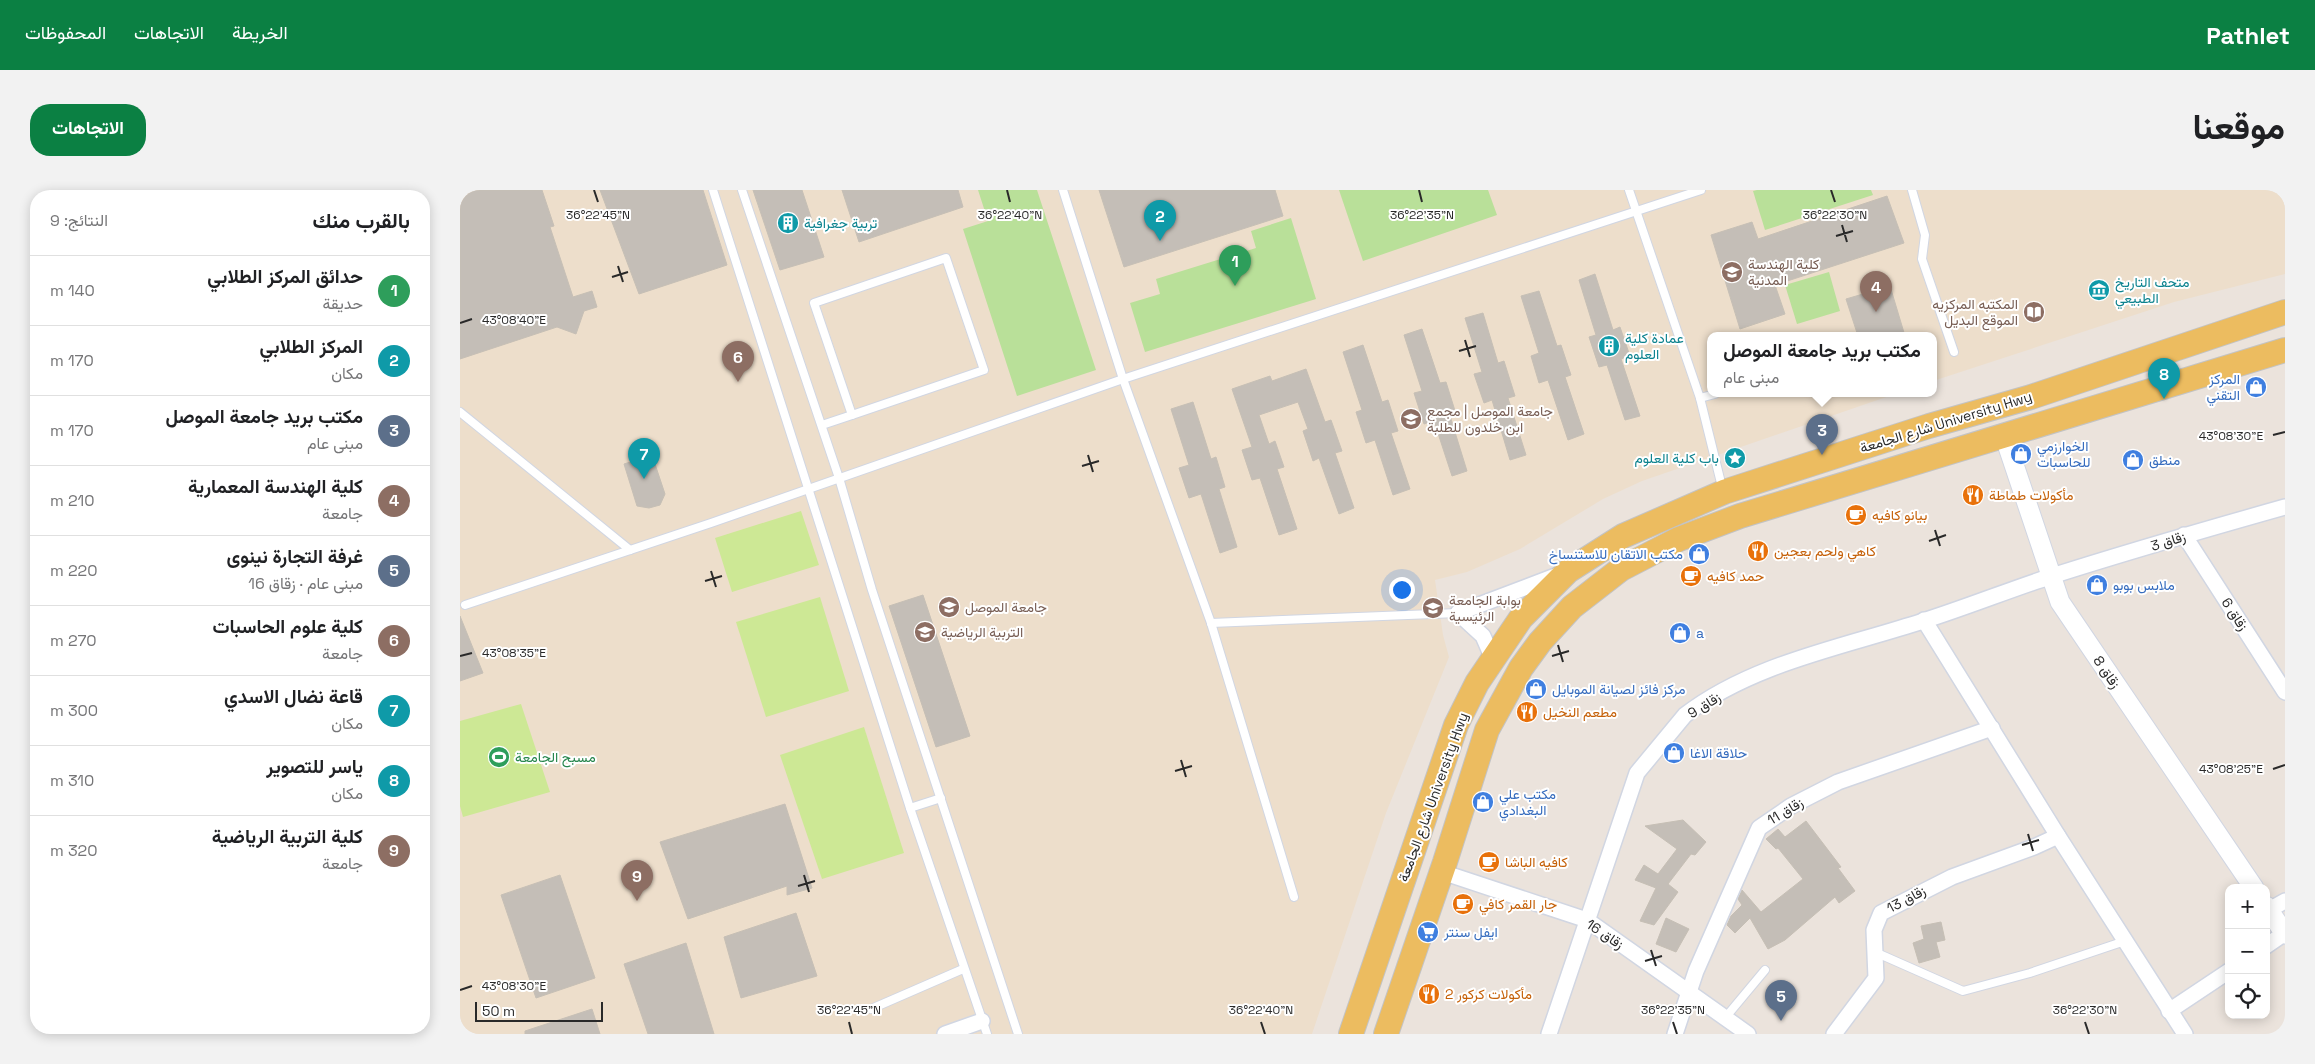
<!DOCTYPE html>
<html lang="ar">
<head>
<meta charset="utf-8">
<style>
	:root { --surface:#fff; --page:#f2f2f2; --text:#202124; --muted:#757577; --line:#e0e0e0; --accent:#0b8043 }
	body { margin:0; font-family:"Space Grotesk",Vazirmatn,sans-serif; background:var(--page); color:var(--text); direction:rtl }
	.controls { position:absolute; right:15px; bottom:15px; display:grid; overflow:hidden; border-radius:10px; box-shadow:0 2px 12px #0003 }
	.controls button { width:45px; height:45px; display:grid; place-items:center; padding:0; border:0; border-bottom:1px solid var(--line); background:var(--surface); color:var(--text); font:25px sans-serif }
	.scale { position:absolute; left:15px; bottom:12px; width:128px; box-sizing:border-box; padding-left:5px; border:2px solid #292929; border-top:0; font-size:14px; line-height:18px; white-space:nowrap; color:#292929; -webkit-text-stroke:4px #fff; paint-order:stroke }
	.you { position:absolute; left:941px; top:399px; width:18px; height:18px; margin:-12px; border:4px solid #fff; border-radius:50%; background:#1a73e8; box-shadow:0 0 0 8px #1a73e833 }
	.badge { display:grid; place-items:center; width:32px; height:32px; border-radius:50%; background:var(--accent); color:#fff; font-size:16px; font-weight:700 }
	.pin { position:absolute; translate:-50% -41px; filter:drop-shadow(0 1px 2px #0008) }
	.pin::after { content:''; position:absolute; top:26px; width:18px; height:15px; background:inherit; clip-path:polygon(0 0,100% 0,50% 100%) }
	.popup { position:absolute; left:1247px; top:142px; width:230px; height:65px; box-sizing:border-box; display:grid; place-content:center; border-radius:10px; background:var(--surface); filter:drop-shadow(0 1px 4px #0005); font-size:16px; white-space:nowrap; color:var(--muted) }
	.popup b { font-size:19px; color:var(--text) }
	.popup::after { content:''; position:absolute; left:50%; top:100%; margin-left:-10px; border:10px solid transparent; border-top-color:var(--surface) }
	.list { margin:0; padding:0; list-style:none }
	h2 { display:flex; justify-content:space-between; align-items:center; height:65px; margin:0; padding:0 20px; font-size:21px }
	h2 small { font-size:16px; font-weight:400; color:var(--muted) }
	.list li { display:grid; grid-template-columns:32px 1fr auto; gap:15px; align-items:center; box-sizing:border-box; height:70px; padding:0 20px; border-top:1px solid var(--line) }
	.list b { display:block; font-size:19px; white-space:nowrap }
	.list p { margin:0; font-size:16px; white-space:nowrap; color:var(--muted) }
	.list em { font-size:16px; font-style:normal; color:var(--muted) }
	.icon { flex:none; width:28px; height:28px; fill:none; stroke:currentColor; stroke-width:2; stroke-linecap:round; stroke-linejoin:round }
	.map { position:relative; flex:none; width:1825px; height:844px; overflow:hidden; direction:ltr; border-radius:20px }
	header { display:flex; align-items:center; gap:30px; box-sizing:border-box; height:70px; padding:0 25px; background:var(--accent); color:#fff }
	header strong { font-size:24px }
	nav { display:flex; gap:28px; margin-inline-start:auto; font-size:18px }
	.intro { display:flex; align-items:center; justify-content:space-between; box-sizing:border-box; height:120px; padding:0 30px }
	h1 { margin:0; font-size:35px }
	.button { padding:12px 22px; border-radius:20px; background:var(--accent); color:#fff; font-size:18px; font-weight:700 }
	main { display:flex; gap:30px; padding:0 30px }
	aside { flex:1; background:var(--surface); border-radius:20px; box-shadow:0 2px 12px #0003 }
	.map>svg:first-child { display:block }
</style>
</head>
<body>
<header>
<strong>Pathlet</strong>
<nav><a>الخريطة</a><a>الاتجاهات</a><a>المحفوظات</a></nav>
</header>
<div class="intro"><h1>موقعنا</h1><a class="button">الاتجاهات</a></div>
<main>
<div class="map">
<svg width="1825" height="844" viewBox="0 0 1825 844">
	<rect width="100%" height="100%" fill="#ebe3dc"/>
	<!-- education -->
	<polygon fill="#eddecb" points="0,0 1825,0 1825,84 1714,112 1473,191 1473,146 1251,146 1251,204 1435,204 1182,291 1143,309 1060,359 1007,382 975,390 983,445 989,467 926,623 852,844 0,844"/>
	<!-- green -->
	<g fill="#b9e099">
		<polygon points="518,0 577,0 636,180 557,206 503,39 528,31"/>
		<polygon points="879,0 1028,0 1037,25 903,71"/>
		<polygon points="1297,0 1411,0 1413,5 1305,40 1293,1"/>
		<polygon points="831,28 856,109 685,162 670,113 700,104 696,89 796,58 791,41"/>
		<polygon points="1369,82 1380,121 1337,134 1325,95"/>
	</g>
	<!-- pitch -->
	<g fill="#cde895">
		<polygon points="341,321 359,375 272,402 255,348"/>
		<polygon points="360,407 389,501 306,527 276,432"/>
		<polygon points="61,514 90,602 3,627 0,616 0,531"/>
		<polygon points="404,537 444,663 362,689 320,565"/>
	</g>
	<!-- building -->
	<g fill="#c4beb7" stroke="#c6bfb5">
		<polygon points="0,0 82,0 94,36 90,37 113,107 132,101 137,117 124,121 116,144 97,137 0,169"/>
		<polygon points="140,0 243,0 267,75 179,104"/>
		<polygon points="293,0 342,0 364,67 320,80"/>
		<polygon points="382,0 498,0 503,17 399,52"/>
		<polygon points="639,0 815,0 823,26 664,77"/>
		<polygon points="1427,6 1444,53 1315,95 1325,124 1280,139 1251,45 1292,32 1298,49"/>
		<polygon points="1135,84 1153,140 1160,137 1170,166 1161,169 1180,226 1165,230 1147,175 1139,177 1129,147 1136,145 1119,90"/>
		<polygon points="1430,96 1445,146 1398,146 1386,109"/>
		<polygon points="1079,101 1097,156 1101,155 1111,185 1105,187 1124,244 1108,250 1088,190 1079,193 1071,166 1079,163 1061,106"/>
		<polygon points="1023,123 1038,173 1044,171 1055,206 1048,208 1066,265 1050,270 1032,210 1024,213 1014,184 1022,182 1005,128"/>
		<polygon points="962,139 980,193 986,192 996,224 990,226 1007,281 992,286 974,231 964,234 954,203 962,201 944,145"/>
		<polygon points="903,155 922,212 928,210 938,241 931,243 950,299 933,305 915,250 906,253 896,222 902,220 883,162"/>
		<polygon points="846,179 865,232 871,230 882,261 875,263 894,318 879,324 859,268 853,271 843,241 848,239 838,212 799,225 809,254 815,251 824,277 817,279 837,339 819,345 800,288 792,290 782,260 792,257 772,199 810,186 812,191"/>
		<polygon points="733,212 751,269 756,267 765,297 759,299 777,357 760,363 741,304 729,308 719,278 729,275 711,219"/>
		<polygon points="192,265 205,304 200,315 189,318 177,316 164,274"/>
		<polygon points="463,405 510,546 476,557 429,416"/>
		<polygon points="0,426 23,483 0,491"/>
		<polygon points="325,614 352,698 327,705 327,696 228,729 200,652"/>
		<polygon points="1223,630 1246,652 1235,665 1231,664 1208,694 1218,702 1194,735 1180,731 1196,698 1175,690 1184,675 1198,684 1217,659 1185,636"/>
		<polygon points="1346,631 1381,677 1378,678 1395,701 1379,713 1375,707 1325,750 1308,759 1290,728 1275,743 1267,735 1271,726 1282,715 1278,709 1282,700 1301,722 1343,689 1318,658 1316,659 1306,649 1318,639 1325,647"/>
		<polygon points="100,685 135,788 76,808 41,705"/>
		<polygon points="336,723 357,786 281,808 264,747"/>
		<polygon points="1206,728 1229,739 1216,762 1196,754"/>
		<polygon points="1481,732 1485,750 1476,752 1480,767 1459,773 1453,753 1464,749 1461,736"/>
		<polygon points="226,753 254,844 188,844 164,774"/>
		<polygon points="132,819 140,844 65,844 65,841"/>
	</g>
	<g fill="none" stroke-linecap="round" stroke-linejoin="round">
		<!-- service casing -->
		<g stroke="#d1d6e2" stroke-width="10">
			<g id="service">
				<polyline points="253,0 450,618 527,844"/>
				<polyline points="282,0 379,288 412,400 558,844"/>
				<polyline points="603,0 663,189 751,433 834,707"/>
				<polyline points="1169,0 1240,208 1263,301"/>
				<polyline points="1452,0 1465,45 1462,69 1494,162"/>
				<polygon points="486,68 524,180 392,225 354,113"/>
				<polyline points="1240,208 1255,204"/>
				<polyline points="0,222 170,360"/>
				<polyline points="362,235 392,225"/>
				<polyline points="5,415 251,333 663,189 1241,0"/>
				<polyline points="751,433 998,423"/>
				<polyline points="450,618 481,608"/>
				<polyline points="1417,763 1503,801 1570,783 1665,751"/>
				<polyline points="411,819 503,779"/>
				<polyline points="1265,828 1305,780"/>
			</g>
		</g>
		<!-- minor casing -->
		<g stroke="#d1d6e2" stroke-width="18">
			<g id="minor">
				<polyline points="1724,345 1825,502"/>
				<polyline points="998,423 1098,385"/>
				<polyline points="998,423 1023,446 1033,469"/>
				<polyline points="1464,430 1598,646 1725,844"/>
				<polyline points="982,682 1127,730 1288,844"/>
				<polyline points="1809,720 1825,711"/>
				<polyline points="1806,756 1825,743"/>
				<polyline points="1709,821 1769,781"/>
				<polyline points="485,844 522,831"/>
				<path d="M1089 844 1177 583 1225 525C1293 473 1384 457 1463 431 1507 417 1549 400 1592 386 1670 361 1747 339 1825 317"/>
				<polyline points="1215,844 1236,781 1299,638 1331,616 1378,592 1532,538"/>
				<polyline points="1374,844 1416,788 1414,740 1421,723 1492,687 1574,657 1598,646"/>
			</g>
		</g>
		<!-- tertiary casing -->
		<g stroke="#d1d6e2" stroke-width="21">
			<g id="tertiary">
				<polyline points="1544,245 1600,412 1794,698"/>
				<polyline points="1806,716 1825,744"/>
			</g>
		</g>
		<!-- primary casing -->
		<g stroke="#c3c3c3" stroke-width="26">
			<g id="primary">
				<polyline points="891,844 996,535 1017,493 1061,428 1108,381 1163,346 1264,302 1469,236 1571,207 1825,122"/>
				<polyline points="926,844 985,672 1027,540 1061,478 1080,452 1112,417 1161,379 1219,349 1280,326 1825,160"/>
			</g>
		</g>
		<!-- service -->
		<use href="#service" stroke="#fff" stroke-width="8"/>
		<!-- minor -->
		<use href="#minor" stroke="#fff" stroke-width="15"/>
		<!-- tertiary -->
		<use href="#tertiary" stroke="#fff" stroke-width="19"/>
		<!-- primary -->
		<use href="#primary" stroke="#ecbc60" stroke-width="24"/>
	</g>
	<!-- ticks -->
	<path fill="none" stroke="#292929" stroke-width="2" d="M134 0 138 12M547 0 550 12M959 0 962 12M1371 0 1375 12M1382 35 1387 52M1376 46 1393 41M158 76 163 92M152 87 168 82M0 133 12 129M1005 150 1010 167M999 161 1016 156M1813 245 1825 242M628 265 633 282M622 276 639 271M1475 340 1480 356M1469 351 1486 345M251 381 256 397M245 391 262 386M1098 455 1103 472M0 466 12 463M1092 466 1109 461M721 570 726 587M1813 579 1825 575M715 581 732 576M1568 644 1573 661M1562 655 1579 650M344 685 349 702M338 696 355 691M1191 760 1196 776M1185 771 1202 766M0 800 12 796M389 832 392 844M801 832 805 844M1213 832 1217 844M1625 832 1629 844"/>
	<!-- icons -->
	<defs>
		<g id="building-disc" transform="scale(1.125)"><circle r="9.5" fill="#0f9aa8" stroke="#fff"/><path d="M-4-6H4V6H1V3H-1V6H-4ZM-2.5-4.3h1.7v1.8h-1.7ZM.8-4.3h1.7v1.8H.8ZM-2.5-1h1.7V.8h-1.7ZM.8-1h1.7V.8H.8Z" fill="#fff"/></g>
		<g id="university-disc" transform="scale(1.125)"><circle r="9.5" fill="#8d6e63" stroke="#fff"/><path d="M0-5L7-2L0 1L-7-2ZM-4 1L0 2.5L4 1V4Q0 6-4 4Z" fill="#fff"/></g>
		<g id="museum-disc" transform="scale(1.125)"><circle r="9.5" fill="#0f9aa8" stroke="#fff"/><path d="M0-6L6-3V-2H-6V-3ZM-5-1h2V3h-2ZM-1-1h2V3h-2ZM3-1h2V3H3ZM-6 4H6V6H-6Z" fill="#fff"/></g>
		<g id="library-disc" transform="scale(1.125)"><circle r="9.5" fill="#8d6e63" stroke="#fff"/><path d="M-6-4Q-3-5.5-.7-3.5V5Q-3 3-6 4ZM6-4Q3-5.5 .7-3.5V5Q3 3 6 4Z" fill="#fff"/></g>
		<g id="shop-disc" transform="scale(1.125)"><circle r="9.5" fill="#3f7fe0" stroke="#fff"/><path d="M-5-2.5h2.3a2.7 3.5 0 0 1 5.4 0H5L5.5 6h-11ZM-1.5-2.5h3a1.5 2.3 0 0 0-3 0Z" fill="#fff"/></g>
		<g id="sight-disc" transform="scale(1.125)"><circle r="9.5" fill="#0f9aa8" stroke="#fff"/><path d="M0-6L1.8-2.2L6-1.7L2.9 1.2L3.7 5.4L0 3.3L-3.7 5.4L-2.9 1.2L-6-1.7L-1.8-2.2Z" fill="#fff"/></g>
		<g id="restaurant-disc" transform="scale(1.125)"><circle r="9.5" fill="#e8710a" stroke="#fff"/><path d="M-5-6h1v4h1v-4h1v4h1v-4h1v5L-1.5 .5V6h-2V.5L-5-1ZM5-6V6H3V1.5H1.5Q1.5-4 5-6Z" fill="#fff"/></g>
		<g id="cafe-disc" transform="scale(1.125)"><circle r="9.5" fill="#e8710a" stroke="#fff"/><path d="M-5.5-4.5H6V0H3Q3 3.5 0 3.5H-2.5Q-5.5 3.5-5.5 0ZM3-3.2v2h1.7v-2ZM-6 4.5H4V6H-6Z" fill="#fff"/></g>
		<g id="stadium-disc" transform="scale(1.125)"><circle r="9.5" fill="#2e9e5b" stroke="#fff"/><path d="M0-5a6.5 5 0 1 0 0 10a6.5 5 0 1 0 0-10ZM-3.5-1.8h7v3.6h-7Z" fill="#fff"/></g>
		<g id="supermarket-disc" transform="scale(1.125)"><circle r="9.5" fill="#3f7fe0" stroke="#fff"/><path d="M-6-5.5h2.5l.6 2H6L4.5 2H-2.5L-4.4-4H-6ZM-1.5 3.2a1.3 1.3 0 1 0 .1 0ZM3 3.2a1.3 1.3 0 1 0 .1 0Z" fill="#fff"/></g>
	</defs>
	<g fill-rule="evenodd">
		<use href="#building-disc" x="328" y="33"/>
		<use href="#university-disc" x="1272" y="82"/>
		<use href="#museum-disc" x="1639" y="100"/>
		<use href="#library-disc" x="1574" y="122"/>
		<use href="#building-disc" x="1149" y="156"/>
		<use href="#shop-disc" x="1796" y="197"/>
		<use href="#university-disc" x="951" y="229"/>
		<use href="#shop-disc" x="1561" y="264"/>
		<use href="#sight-disc" x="1275" y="268"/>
		<use href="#shop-disc" x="1673" y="270"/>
		<use href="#restaurant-disc" x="1513" y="305"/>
		<use href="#cafe-disc" x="1396" y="325"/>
		<use href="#restaurant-disc" x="1298" y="361"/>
		<use href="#shop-disc" x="1239" y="364"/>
		<use href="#cafe-disc" x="1231" y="386"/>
		<use href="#shop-disc" x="1637" y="395"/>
		<use href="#university-disc" x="489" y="417"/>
		<use href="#university-disc" x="973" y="418"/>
		<use href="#university-disc" x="465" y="442"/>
		<use href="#shop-disc" x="1220" y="443"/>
		<use href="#shop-disc" x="1076" y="499"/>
		<use href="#restaurant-disc" x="1067" y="522"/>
		<use href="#shop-disc" x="1214" y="563"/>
		<use href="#stadium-disc" x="39" y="567"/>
		<use href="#shop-disc" x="1023" y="612"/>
		<use href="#cafe-disc" x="1029" y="672"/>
		<use href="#cafe-disc" x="1003" y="714"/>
		<use href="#supermarket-disc" x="968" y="742"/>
		<use href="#restaurant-disc" x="969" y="804"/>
	</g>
	<g text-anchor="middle" stroke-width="4" stroke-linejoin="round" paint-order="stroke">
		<!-- culture labels -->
		<g font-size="14" fill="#0d838f" stroke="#fff" text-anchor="start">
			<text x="344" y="38">تربية جغرافية</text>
			<text x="1655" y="97">متحف التاريخ<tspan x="1655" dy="16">الطبيعي</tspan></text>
			<text x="1165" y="153">عمادة كلية<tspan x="1165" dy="16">العلوم</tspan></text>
			<text x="1259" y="273" text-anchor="end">باب كلية العلوم</text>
		</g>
		<!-- education labels -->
		<g font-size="14" fill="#785e54" stroke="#fff" text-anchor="start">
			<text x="1288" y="79">كلية الهندسة<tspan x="1288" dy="16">المدنية</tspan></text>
			<text x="1558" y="119" text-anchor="end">المكتبه المركزيه<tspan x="1558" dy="16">الموقع البديل</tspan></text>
			<text x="967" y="226">جامعة الموصل | مجمع<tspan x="967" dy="16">ابن خلدون للطلبة</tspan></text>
			<text x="989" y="415">بوابة الجامعة<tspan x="989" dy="16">الرئيسية</tspan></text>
			<text x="505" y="422">جامعة الموصل</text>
			<text x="481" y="447">التربية الرياضية</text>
		</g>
		<!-- shop labels -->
		<g font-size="14" fill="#366cbe" stroke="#fff" text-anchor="start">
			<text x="1780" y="194" text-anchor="end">المركز<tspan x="1780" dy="16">التقني</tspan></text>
			<text x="1577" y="261">الخوارزمي<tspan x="1577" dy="16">للحاسبات</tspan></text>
			<text x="1689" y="275">منطق</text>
			<text x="1223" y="369" text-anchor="end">مكتب الاتقان للاستنساخ</text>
			<text x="1653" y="400">ملابس بوبو</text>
			<text x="1236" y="448">a</text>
			<text x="1092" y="504">مركز فائز لصيانة الموبايل</text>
			<text x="1230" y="568">حلاقة الاغا</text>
			<text x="1039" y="609">مكتب علي<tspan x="1039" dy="16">البغدادي</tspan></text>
			<text x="984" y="747">ايفل سنتر</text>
		</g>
		<!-- street labels -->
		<g font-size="14" fill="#292929" stroke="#fff">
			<text transform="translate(1486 232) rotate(-17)" y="5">شارع الجامعة University Hwy</text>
			<text transform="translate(1708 351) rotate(-17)" y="5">زقاق 3</text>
			<text transform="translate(1775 424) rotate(57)" y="5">زقاق 6</text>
			<text transform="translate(1647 482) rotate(56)" y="5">زقاق 8</text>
			<text transform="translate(1244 515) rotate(-32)" y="5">زقاق 9</text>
			<text transform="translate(973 607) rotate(-70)" y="5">شارع الجامعة University Hwy</text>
			<text transform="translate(1325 621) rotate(-31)" y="5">زقاق 11</text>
			<text transform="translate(1446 709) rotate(-28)" y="5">زقاق 13</text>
			<text transform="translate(1145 744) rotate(34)" y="5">زقاق 16</text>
		</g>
		<!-- food labels -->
		<g font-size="14" fill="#c56008" stroke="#fff" text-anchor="start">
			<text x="1529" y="310">مأكولات طماطة</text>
			<text x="1412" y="330">بيانو كافيه</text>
			<text x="1314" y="366">كاهي ولحم بعجين</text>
			<text x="1247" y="391">حمد كافيه</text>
			<text x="1083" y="527">مطعم النخيل</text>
			<text x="1045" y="677">كافيه الباشا</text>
			<text x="1019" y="719">جار القمر كافي</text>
			<text x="985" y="809">مأكولات كركور 2</text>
		</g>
		<!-- leisure labels -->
		<g font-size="14" fill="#27864d" stroke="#fff" text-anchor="start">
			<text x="55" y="572">مسبح الجامعة</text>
		</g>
	</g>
	<g font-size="12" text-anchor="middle" fill="#292929" stroke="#fff" stroke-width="4" stroke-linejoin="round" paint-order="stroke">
		<text x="138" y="29">36°22'45"N</text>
		<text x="550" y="29">36°22'40"N</text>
		<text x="962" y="29">36°22'35"N</text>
		<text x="1375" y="29">36°22'30"N</text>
		<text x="54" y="134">43°08'40"E</text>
		<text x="1771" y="250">43°08'30"E</text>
		<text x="54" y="467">43°08'35"E</text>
		<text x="1771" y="583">43°08'25"E</text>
		<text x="54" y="800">43°08'30"E</text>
		<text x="389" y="824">36°22'45"N</text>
		<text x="801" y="824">36°22'40"N</text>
		<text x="1213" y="824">36°22'35"N</text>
		<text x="1625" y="824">36°22'30"N</text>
	</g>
</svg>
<div class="controls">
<button>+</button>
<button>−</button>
<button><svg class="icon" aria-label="locate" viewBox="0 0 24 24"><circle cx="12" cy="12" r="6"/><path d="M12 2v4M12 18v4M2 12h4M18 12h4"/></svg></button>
</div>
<div class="scale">50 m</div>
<div class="you"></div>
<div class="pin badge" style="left:775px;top:96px;background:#2e9e5b">1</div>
<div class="pin badge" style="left:700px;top:51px;background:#0f9aa8">2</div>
<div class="pin badge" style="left:1362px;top:265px;background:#5c6f8a">3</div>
<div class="popup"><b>مكتب بريد جامعة الموصل</b>مبنى عام</div>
<div class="pin badge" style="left:1416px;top:122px;background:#8d6e63">4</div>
<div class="pin badge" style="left:1321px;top:831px;background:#5c6f8a">5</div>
<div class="pin badge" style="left:278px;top:192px;background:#8d6e63">6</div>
<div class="pin badge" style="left:184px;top:289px;background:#0f9aa8">7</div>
<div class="pin badge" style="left:1704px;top:209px;background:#0f9aa8">8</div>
<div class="pin badge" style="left:177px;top:711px;background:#8d6e63">9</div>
</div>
<aside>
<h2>بالقرب منك<small>النتائج: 9</small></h2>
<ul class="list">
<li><span class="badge" style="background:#2e9e5b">1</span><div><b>حدائق المركز الطلابي</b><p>حديقة</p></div><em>140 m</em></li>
<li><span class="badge" style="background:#0f9aa8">2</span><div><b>المركز الطلابي</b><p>مكان</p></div><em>170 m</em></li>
<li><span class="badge" style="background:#5c6f8a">3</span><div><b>مكتب بريد جامعة الموصل</b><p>مبنى عام</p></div><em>170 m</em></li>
<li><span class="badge" style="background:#8d6e63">4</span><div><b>كلية الهندسة المعمارية</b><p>جامعة</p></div><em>210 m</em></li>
<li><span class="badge" style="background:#5c6f8a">5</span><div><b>غرفة التجارة نينوى</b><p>مبنى عام · زقاق 16</p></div><em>220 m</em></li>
<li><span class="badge" style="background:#8d6e63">6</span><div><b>كلية علوم الحاسبات</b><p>جامعة</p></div><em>270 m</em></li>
<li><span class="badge" style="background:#0f9aa8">7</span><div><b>قاعة نضال الاسدي</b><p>مكان</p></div><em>300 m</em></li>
<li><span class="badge" style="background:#0f9aa8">8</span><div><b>ياسر للتصوير</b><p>مكان</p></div><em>310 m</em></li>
<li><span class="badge" style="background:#8d6e63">9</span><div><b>كلية التربية الرياضية</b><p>جامعة</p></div><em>320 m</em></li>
</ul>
</aside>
</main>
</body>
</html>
